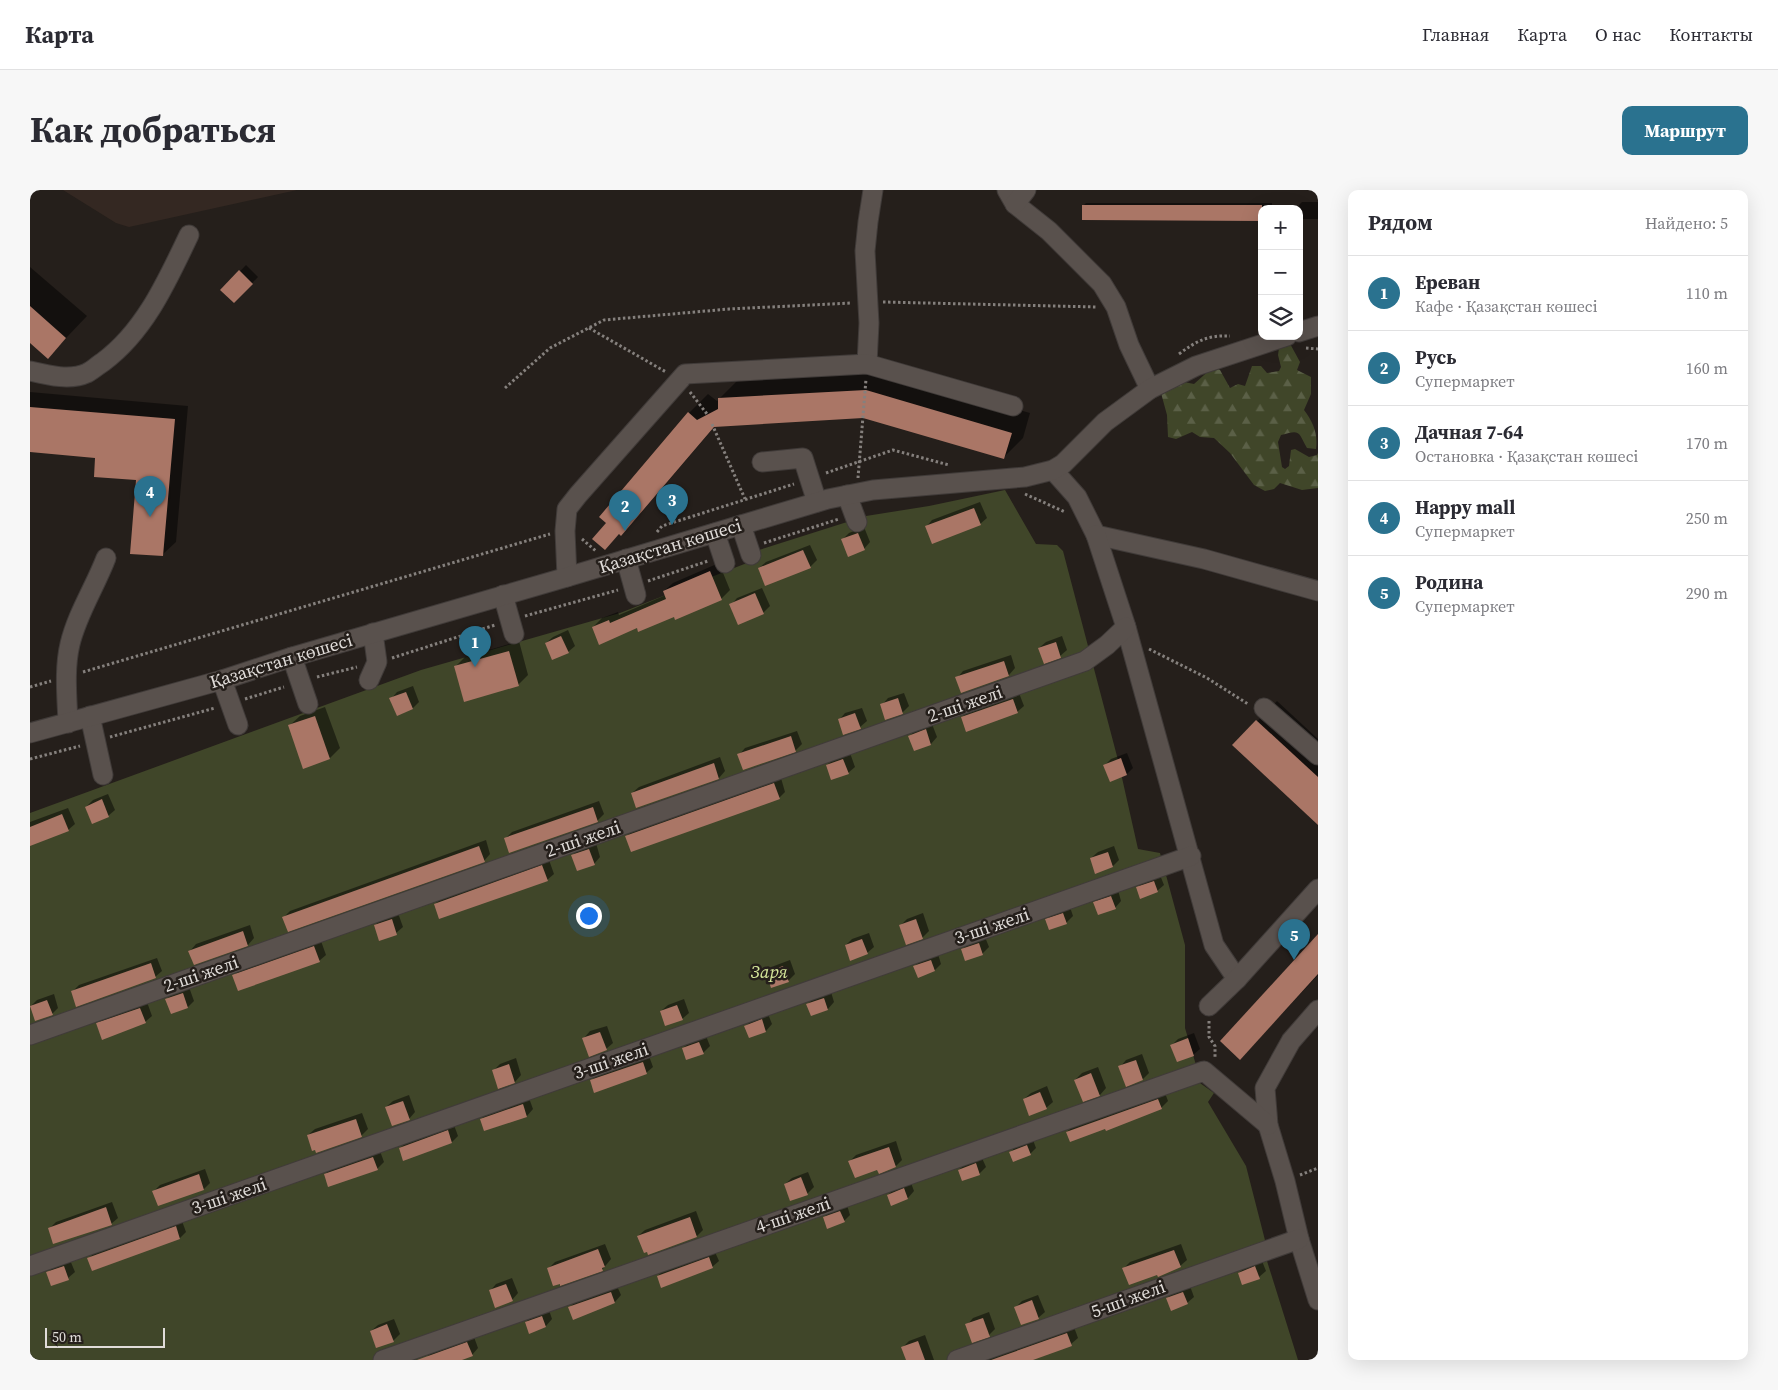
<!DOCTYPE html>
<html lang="ru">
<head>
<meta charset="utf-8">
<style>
	:root { --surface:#fff; --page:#f7f7f7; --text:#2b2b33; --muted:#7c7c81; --line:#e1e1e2; --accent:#2a728f }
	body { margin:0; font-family:"Source Serif 4",serif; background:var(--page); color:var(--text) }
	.controls { position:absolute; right:15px; top:15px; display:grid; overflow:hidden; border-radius:10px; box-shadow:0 5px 20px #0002 }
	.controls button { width:45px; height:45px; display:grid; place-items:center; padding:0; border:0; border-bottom:1px solid var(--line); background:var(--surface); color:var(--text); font:25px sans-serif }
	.scale { position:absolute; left:15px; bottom:12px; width:120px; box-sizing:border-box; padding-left:5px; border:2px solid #e0dcd9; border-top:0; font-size:14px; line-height:18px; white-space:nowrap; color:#e0dcd9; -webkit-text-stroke:4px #251f1b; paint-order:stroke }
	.you { position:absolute; left:558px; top:725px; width:18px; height:18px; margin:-12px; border:4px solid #fff; border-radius:50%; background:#1a73e8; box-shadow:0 0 0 8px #1a73e833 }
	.badge { display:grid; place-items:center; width:32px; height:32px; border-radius:50%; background:var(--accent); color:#fff; font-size:16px; font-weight:700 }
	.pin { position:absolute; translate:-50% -41px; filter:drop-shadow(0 1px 2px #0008) }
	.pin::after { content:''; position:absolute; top:26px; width:18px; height:15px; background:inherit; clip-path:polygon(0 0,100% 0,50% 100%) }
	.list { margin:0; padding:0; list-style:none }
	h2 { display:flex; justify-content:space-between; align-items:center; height:65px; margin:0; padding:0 20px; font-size:21px }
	h2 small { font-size:16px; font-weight:400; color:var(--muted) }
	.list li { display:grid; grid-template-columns:32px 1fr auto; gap:15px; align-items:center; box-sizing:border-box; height:75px; padding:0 20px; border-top:1px solid var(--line) }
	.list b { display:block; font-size:19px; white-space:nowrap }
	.list p { margin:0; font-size:16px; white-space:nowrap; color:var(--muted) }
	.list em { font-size:16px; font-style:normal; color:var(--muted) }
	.icon { flex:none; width:28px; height:28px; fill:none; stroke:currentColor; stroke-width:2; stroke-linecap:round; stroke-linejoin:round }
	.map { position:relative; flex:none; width:1288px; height:1170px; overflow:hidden; border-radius:10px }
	header { display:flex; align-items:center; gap:30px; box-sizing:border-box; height:70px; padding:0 25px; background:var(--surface); border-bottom:1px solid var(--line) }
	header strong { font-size:24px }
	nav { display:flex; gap:28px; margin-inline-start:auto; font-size:18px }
	.intro { display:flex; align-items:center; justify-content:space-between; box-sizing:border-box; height:120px; padding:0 30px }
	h1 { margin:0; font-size:35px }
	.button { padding:12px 22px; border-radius:10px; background:var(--accent); color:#fff; font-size:18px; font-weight:700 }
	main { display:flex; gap:30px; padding:0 30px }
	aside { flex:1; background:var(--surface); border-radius:10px; box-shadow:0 5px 20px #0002 }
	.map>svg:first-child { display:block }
</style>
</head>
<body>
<header>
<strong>Карта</strong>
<nav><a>Главная</a><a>Карта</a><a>О нас</a><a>Контакты</a></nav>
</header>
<div class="intro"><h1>Как добраться</h1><a class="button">Маршрут</a></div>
<main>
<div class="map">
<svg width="1288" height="1170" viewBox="0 0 1288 1170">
	<defs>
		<pattern id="forest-firs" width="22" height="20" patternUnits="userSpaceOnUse" patternTransform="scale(1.25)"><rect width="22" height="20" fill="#404629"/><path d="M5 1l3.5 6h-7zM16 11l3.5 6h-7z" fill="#5b6047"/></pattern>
	</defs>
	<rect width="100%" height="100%" fill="#251f1b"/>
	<!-- built -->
	<polygon fill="#342822" points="33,0 267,0 99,37 86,33"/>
	<!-- forest -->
	<path fill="url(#forest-firs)" d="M1258 150 1270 172 1267 180 1281 187V204L1274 220C1283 232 1288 243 1286 259L1277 258C1268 242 1271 239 1251 245L1248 252 1252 277 1255 279 1259 276 1261 260 1265 259 1279 267 1287 265 1288 263V298L1272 300 1250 293 1244 299 1235 301 1224 295 1200 263 1184 248 1170 247 1162 242 1146 249 1138 247 1137 225 1131 203 1144 190 1164 194 1183 177 1190 180 1200 198 1208 194 1215 196 1222 176H1231L1237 183 1249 181 1251 177 1248 165 1250 151Z"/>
	<!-- garden -->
	<polygon fill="#404629" points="975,300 1006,354 1027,355 1033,361 1088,570 1108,659 1130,663 1155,755 1155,838 1166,875 1160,886 1184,903 1178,912 1216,976 1237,1058 1237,1071 1268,1170 0,1170 0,623 391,480 590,423 727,369 729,360 836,326 899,316"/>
	<!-- shadow -->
	<g fill="#0007">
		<polygon points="1272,12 1288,12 1288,29 1269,29 1269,15"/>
		<polygon points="1056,13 1242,13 1242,19 1053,16"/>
		<polygon points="216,75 228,87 204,112 192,100"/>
		<polygon points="0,77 57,126 18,167 0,152"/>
		<polygon points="856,181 1000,223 993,248 973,268 833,227 686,235 610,324 575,358 577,332 659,223 678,204 687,211 709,189"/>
		<polygon points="0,202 158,216 146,352 132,365 107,289 67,266 0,261"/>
		<polygon points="950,312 957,328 950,334 896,337 902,330"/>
		<polygon points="834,337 840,352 834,359 812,350 819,343"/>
		<polygon points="780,355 787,370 780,377 729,378 736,372"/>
		<polygon points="689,373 700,400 691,409 608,437 563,437 572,428 588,422 589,425 636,405 634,401 643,393"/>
		<polygon points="732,398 740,416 733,423 701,415 707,408"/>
		<polygon points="538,440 545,456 538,462 516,453 523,447"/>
		<polygon points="1032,446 1037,460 1030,466 1009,458 1016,452"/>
		<polygon points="489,451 498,485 488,495 425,477 435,467"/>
		<polygon points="981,465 985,478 979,485 932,501 927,488 933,481"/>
		<polygon points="383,496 389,512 383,518 367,524 361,509 367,502"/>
		<polygon points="874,503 879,516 873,522 856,528 852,515 858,508"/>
		<polygon points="989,503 994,516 987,522 932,527 939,521"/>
		<polygon points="1247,511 1288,549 1288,633 1204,555"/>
		<polygon points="295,517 310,558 300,568 259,536 270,526"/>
		<polygon points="832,518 837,531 830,537 809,530 815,523"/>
		<polygon points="902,534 907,547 901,554 884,560 880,546 886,539"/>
		<polygon points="767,541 772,554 765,561 709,565 715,558"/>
		<polygon points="820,563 825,577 818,583 797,575 804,569"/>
		<polygon points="1097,563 1103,578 1097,584 1075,575 1081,569"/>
		<polygon points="690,567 695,581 689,588 602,603 609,597"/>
		<polygon points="751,588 755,602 749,608 597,646 603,640"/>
		<polygon points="78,604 85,620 78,626 56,617 63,610"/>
		<polygon points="569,611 574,624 567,631 475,649 482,642"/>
		<polygon points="38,618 45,634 38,640 0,655 0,632"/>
		<polygon points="456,650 460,664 454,671 254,727 260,721"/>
		<polygon points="566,653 570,667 564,674 543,665 549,659"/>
		<polygon points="1084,656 1089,670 1083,676 1061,668 1068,662"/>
		<polygon points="519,670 524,684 517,690 405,714 412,708"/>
		<polygon points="1130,685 1134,695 1127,701 1107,698 1114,691"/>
		<polygon points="1088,700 1091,711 1085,718 1065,713 1071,706"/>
		<polygon points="1040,717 1043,726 1036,733 1017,730 1023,723"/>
		<polygon points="368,723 373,737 366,743 345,735 352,729"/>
		<polygon points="893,723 899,741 893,747 877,753 870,736 877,729"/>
		<polygon points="220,735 224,748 218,755 164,773 160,761 166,754"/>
		<polygon points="839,743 844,757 837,763 816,755 822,749"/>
		<polygon points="1288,746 1288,785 1210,869"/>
		<polygon points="955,747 959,757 952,764 933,759 939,753"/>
		<polygon points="291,751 296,765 289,771 204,786 210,779"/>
		<polygon points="908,764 911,774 905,780 885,776 891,770"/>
		<polygon points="127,768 132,781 125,787 42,802 49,795"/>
		<polygon points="760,770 765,784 758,791 737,783 744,776"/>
		<polygon points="159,797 164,811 158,817 137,809 143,803"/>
		<polygon points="801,802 804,812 798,819 781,824 778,814 784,808"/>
		<polygon points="24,804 28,818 22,824 1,816 7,810"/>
		<polygon points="654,809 659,823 652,829 631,821 638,815"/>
		<polygon points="117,812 122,826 115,832 68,834 74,827"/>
		<polygon points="738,824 742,834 736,841 719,846 716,836 722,830"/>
		<polygon points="577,836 583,853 576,859 554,848 560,841"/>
		<polygon points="1164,843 1170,859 1163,865 1142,855 1148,849"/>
		<polygon points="676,846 680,856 673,863 653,858 660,852"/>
		<polygon points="1112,864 1119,883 1113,889 1090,877 1096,870"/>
		<polygon points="619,866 623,877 616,883 561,891 568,884"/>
		<polygon points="486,868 491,885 485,892 469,897 463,881 470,874"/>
		<polygon points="1068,877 1076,898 1070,905 1053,910 1045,890 1052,883"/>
		<polygon points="1017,896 1023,912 1016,918 994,909 1001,903"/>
		<polygon points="1135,903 1138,911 1131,918 1076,937 1037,942 1044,935"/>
		<polygon points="379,905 385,922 379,929 356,917 363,911"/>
		<polygon points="499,908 503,919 497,926 455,940 451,929 458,923"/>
		<polygon points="332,923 338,939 331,946 286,958 278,945 285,939"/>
		<polygon points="424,935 428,946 422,952 370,958 377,952"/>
		<polygon points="1003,950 1006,958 1000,964 981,962 987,955"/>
		<polygon points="866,951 872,970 866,976 848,979 820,971 826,965"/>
		<polygon points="350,961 354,972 347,979 295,984 302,978"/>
		<polygon points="952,968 956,977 949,984 929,980 936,973"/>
		<polygon points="175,979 180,993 174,999 124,1001 130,995"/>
		<polygon points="778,982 784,997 777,1004 755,994 762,988"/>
		<polygon points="881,993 884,1001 878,1008 862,1014 858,1005 865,998"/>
		<polygon points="82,1012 88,1028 81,1034 19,1039 26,1032"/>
		<polygon points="817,1015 820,1025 814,1031 794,1027 801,1021"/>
		<polygon points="666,1021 673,1040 667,1046 608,1046 615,1040"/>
		<polygon points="152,1031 156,1042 150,1048 63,1080 59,1068 65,1062"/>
		<polygon points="575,1054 581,1069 572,1080 518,1079 525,1072"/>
		<polygon points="1151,1054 1157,1070 1150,1076 1128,1083 1094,1078 1100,1072"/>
		<polygon points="685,1062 689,1071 682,1077 628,1086 634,1079"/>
		<polygon points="40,1070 45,1082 38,1088 18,1083 24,1076"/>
		<polygon points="1232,1071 1236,1081 1229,1087 1213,1094 1209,1083 1216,1076"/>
		<polygon points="482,1088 488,1103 482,1110 460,1101 466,1094"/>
		<polygon points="587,1096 591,1105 585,1112 544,1128 540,1117 546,1111"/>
		<polygon points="1160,1096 1164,1107 1157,1113 1137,1108 1144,1102"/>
		<polygon points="1008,1105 1015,1122 1008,1128 986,1117 992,1111"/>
		<polygon points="519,1120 522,1129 516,1136 500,1142 496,1132 502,1126"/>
		<polygon points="959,1122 965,1139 959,1145 937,1135 943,1128"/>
		<polygon points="364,1129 370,1144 363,1151 341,1141 348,1135"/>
		<polygon points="1044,1137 1048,1148 1041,1154 999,1170 951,1170"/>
		<polygon points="895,1145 904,1170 877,1170 872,1158 879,1151"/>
		<polygon points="444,1147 448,1158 442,1165 429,1170 397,1170 396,1168 403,1161"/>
	</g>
	<!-- building -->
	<g fill="#aa7666">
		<polygon points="1052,15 1232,15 1232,31 1052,30"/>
		<polygon points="209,80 223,94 204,113 190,100"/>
		<polygon points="0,116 36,148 18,169 0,153"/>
		<polygon points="836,200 982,243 974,269 833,228 684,237 591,346 589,344 575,360 562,349 576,333 569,327 658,222 667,230 688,219 688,208"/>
		<polygon points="0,217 145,229 133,366 100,364 106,290 64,287 65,268 0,262"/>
		<polygon points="944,318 951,335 902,354 895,336"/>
		<polygon points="828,343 835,360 818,367 811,349"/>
		<polygon points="773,360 781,378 735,396 728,378"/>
		<polygon points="680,381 692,410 645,430 644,427 608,442 607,438 569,455 562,437 579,430 580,433 636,409 633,401"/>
		<polygon points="725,403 734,424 708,435 699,414"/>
		<polygon points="531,446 539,463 522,470 515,453"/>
		<polygon points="1026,452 1031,468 1014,474 1008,458"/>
		<polygon points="479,461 489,496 434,512 424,476"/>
		<polygon points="974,471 979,486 931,503 925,487"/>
		<polygon points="376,502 383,519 367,526 359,508"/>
		<polygon points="868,508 873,524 855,530 850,514"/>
		<polygon points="983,509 988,523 936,542 931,527"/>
		<polygon points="825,523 831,539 813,545 808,529"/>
		<polygon points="285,526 300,569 273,579 258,535"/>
		<polygon points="1226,530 1288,587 1288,635 1202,555"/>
		<polygon points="896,539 901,555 884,561 878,546"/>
		<polygon points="761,546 766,562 713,580 707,564"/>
		<polygon points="1091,568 1097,585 1080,592 1073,575"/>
		<polygon points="813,569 819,584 801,590 796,575"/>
		<polygon points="684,573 689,589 606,618 601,603"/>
		<polygon points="744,593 750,609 601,662 595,646"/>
		<polygon points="72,609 79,627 62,634 55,617"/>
		<polygon points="563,617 568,632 479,663 474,648"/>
		<polygon points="32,624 39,641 0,656 0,637"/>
		<polygon points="449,656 455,672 258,742 252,727"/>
		<polygon points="559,659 565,675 547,681 541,665"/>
		<polygon points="1078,662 1083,677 1065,684 1060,668"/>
		<polygon points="512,675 518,691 409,729 404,714"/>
		<polygon points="1124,691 1128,702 1110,709 1106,697"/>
		<polygon points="1081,706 1086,719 1068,725 1063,712"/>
		<polygon points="1033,723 1037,734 1019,740 1015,729"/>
		<polygon points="362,729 367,745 349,751 344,735"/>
		<polygon points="886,729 893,749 876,755 869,735"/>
		<polygon points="213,741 218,756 164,775 158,761"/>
		<polygon points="1288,744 1288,784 1210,870 1190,851"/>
		<polygon points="832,749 838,764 820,771 815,755"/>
		<polygon points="949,753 953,765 935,771 931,759"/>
		<polygon points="284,756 290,772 208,801 202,785"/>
		<polygon points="901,770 905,781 888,788 883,776"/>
		<polygon points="121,773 126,788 46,817 41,801"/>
		<polygon points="753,776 759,792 741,798 736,782"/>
		<polygon points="153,803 158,818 141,824 135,809"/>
		<polygon points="794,808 798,820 781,826 776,814"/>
		<polygon points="17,810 23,825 5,831 0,816"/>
		<polygon points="647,815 653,830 635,836 630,821"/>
		<polygon points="110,818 116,833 72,850 66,833"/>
		<polygon points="732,829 736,842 719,848 714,836"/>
		<polygon points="570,842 577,860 559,867 552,848"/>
		<polygon points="1158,848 1164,866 1147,872 1140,855"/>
		<polygon points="669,852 674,864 656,870 652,858"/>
		<polygon points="1106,870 1113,890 1096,897 1088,876"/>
		<polygon points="613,872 617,884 564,903 560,890"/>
		<polygon points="479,874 485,893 468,899 462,880"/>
		<polygon points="1061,883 1070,906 1053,912 1044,890"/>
		<polygon points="1010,902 1017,919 999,926 993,909"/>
		<polygon points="1128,909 1132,919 1076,941 1075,939 1040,952 1036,942"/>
		<polygon points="373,911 380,930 362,936 355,917"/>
		<polygon points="493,914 497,927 454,941 450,929"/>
		<polygon points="326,929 332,947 286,963 285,960 282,961 277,945"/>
		<polygon points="418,940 422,953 373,971 369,958"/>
		<polygon points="997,955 1001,965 983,972 979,962"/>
		<polygon points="859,957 866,977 849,984 847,980 825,988 818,971"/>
		<polygon points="343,967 348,980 298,997 294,984"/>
		<polygon points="946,973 950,985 932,991 928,980"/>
		<polygon points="169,984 174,1000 128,1016 122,1001"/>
		<polygon points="771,987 778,1005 760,1011 754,994"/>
		<polygon points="874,998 878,1009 861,1016 857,1005"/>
		<polygon points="76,1017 82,1035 23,1054 18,1038"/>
		<polygon points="810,1021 815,1032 797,1039 793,1027"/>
		<polygon points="660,1027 667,1047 618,1065 617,1062 614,1063 607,1046"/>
		<polygon points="146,1036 150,1049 62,1081 57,1068"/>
		<polygon points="568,1059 575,1077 572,1078 573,1081 530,1096 530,1094 523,1096 517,1078"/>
		<polygon points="1144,1060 1151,1077 1128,1087 1127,1085 1099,1095 1092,1078"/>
		<polygon points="679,1067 683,1078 631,1098 627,1086"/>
		<polygon points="34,1076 39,1090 21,1096 16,1082"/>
		<polygon points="1225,1076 1230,1089 1212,1095 1208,1083"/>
		<polygon points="476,1094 483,1111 465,1118 459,1100"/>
		<polygon points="581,1102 585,1113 543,1130 538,1117"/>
		<polygon points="1153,1102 1158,1114 1141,1121 1136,1108"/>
		<polygon points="1002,1110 1009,1129 991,1135 984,1117"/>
		<polygon points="512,1126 516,1137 499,1144 495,1132"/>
		<polygon points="953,1128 960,1147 942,1153 935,1134"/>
		<polygon points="357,1134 364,1152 346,1158 340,1141"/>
		<polygon points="1037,1143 1042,1156 1003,1170 961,1170"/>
		<polygon points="888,1151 895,1170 876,1170 871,1157"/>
		<polygon points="437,1152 443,1166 432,1170 387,1170"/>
	</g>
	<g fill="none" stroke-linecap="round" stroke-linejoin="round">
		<!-- minor casing -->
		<g stroke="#403b39" stroke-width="21">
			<g id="minor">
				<polyline points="977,0 985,14 1019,41 1072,94 1086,117 1099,155 1120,199"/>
				<polyline points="985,14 996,0"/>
				<polyline points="1269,142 1288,136"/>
				<polyline points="837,174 839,133 835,61 838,32 843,0"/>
				<path d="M0 181C17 185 40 191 57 183 63 180 68 175 73 172 115 141 137 91 159 45"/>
				<polyline points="732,272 773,268 787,312"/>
				<polyline points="1023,280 1047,307 1066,345 1174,369 1288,401"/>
				<polyline points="817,305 827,332"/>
				<polyline points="711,335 721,365"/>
				<polyline points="685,343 695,373"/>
				<polyline points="1066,345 1096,437 1184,755 1207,789"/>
				<polyline points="596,369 606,405"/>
				<polyline points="537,387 535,341 537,319 548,305 655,184 837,174 983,216"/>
				<polyline points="473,405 484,444"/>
				<polyline points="262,467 278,514"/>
				<polyline points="192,490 208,535"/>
				<polyline points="339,490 347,472 343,443"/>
				<polyline points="1234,518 1288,565"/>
				<polyline points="60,526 73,585"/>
				<path d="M38 533C37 507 34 479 40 454 47 424 65 397 76 368"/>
				<polyline points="0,543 192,490 262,467 537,387 798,309 843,300 995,287 1023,280 1033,274 1075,232 1120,199 1166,176 1257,146"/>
				<polyline points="1179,816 1207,789 1288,699"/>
				<polyline points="1288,820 1261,851 1235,898 1238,935 1255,991 1269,1049 1288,1110"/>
				<polyline points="0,845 1055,471 1077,455 1096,437"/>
				<polyline points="0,1076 1161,666"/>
				<polyline points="353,1170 1174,881 1238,935"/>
				<polyline points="927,1170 1269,1049"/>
			</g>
		</g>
		<!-- path -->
		<g stroke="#85807d" stroke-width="3" stroke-dasharray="2.5 2.5" stroke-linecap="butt">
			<polyline points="853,112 1067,117"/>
			<polyline points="559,138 636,182"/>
			<polyline points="1276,158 1288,159"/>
			<path d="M1149 164C1166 151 1178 145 1200 146"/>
			<polyline points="475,198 520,158 574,130 699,119 822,113"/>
			<polyline points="660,202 677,224"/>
			<polyline points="682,234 715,309"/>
			<polyline points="796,283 863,260 919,275"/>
			<polyline points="828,288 836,189"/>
			<polyline points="995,304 1035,322"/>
			<polyline points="627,342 632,336 764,294"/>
			<polyline points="552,349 567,362"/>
			<polyline points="734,353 809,329"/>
			<polyline points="618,391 678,371"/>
			<polyline points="495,426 588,400"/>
			<polyline points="1119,459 1177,488 1218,514"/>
			<polyline points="362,468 465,435"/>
			<polyline points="53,482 520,344"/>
			<polyline points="287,487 327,477"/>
			<polyline points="0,497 21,491"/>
			<polyline points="215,509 254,497"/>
			<polyline points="80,547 185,518"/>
			<polyline points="0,569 50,556"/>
			<polyline points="1179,831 1179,847 1185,856 1185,868"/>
			<polyline points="1270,985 1288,978"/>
		</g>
		<!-- minor -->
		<use href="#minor" stroke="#59514d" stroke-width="19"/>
	</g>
	<g text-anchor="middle" stroke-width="5" stroke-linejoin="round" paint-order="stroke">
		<!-- street labels -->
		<g font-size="18" fill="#e0dcd9" stroke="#251f1b">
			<text transform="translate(640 356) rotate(-17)" y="6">Қазақстан көшесі</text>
			<text transform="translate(251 471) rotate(-17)" y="6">Қазақстан көшесі</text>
			<text transform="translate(935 514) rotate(-19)" y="6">2-ші желі</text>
			<text transform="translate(553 649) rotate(-19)" y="6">2-ші желі</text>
			<text transform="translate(962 736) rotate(-19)" y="6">3-ші желі</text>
			<text transform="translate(171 784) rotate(-19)" y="6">2-ші желі</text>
			<text transform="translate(581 871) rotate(-19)" y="6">3-ші желі</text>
			<text transform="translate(199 1006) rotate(-19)" y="6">3-ші желі</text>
			<text transform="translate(763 1025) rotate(-19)" y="6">4-ші желі</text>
			<text transform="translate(1098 1109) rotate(-20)" y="6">5-ші желі</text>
		</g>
		<!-- park labels -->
		<g font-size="18" font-style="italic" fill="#d5e69a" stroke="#251f1b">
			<text x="739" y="788">Заря</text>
		</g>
	</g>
</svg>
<div class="controls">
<button>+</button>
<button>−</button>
<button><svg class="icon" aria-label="layers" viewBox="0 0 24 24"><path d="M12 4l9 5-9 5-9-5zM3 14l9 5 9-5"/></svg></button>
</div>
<div class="scale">50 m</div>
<div class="you"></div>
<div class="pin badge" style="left:445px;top:477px">1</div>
<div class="pin badge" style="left:595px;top:341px">2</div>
<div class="pin badge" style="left:642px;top:335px">3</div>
<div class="pin badge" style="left:120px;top:327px">4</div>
<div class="pin badge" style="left:1264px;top:770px">5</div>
</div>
<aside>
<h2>Рядом<small>Найдено: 5</small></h2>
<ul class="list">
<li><span class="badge">1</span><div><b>Ереван</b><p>Кафе · Қазақстан көшесі</p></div><em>110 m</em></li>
<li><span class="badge">2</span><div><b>Русь</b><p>Супермаркет</p></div><em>160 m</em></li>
<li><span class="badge">3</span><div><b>Дачная 7-64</b><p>Остановка · Қазақстан көшесі</p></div><em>170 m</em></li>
<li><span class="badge">4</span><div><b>Happy mall</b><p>Супермаркет</p></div><em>250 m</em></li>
<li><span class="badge">5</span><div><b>Родина</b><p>Супермаркет</p></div><em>290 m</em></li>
</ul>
</aside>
</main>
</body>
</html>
